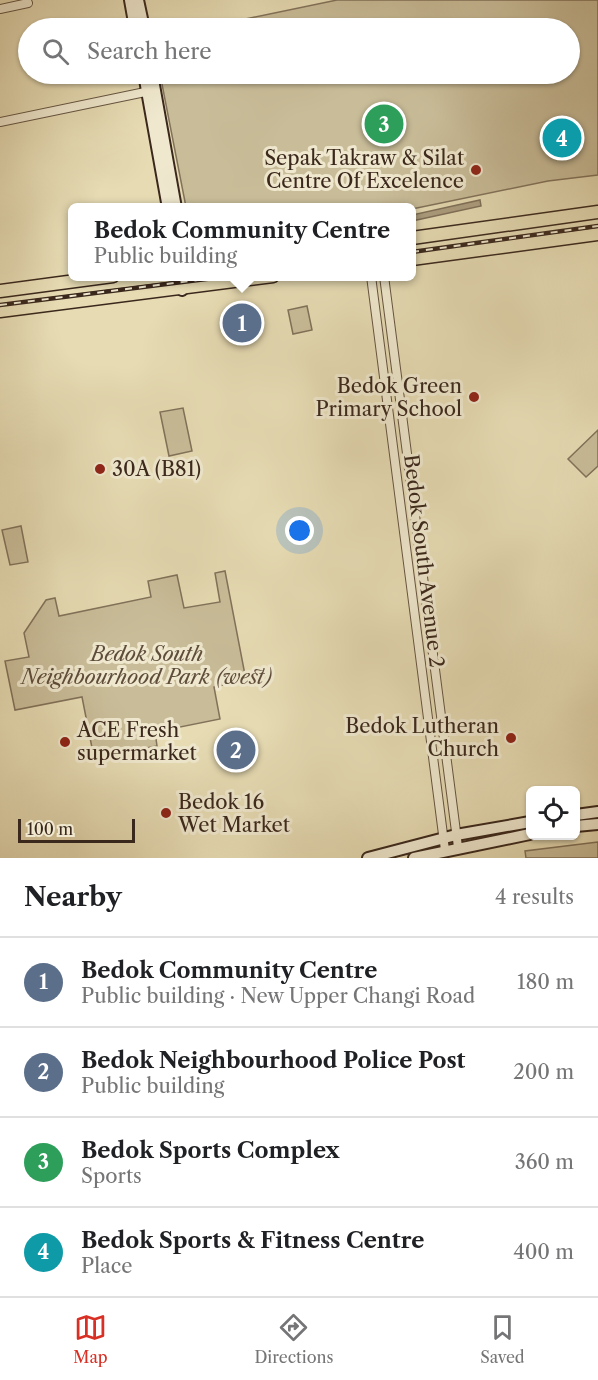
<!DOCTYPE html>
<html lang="en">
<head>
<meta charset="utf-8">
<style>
	:root { --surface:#fff; --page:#f2f2f2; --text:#202124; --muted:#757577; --line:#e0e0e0; --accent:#d93025 }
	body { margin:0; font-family:"Libre Caslon Text",serif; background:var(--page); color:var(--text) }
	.controls { position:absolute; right:18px; bottom:18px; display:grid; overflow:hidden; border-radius:9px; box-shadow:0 2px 4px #0004 }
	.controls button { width:54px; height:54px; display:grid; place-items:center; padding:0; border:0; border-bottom:2px solid var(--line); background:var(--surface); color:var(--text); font:30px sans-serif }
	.scale { position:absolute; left:18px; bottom:15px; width:117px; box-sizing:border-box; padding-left:6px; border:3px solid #3b281c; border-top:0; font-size:16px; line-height:21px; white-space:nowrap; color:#3b281c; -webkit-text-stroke:4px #efe8ce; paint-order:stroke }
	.you { position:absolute; left:300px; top:531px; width:21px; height:21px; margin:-15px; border:4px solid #fff; border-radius:50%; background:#1a73e8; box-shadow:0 0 0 9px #1a73e833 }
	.badge { display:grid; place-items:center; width:39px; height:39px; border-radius:50%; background:var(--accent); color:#fff; font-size:20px; font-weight:700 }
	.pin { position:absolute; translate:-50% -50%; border:3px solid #fff; box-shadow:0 2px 6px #0006 }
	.popup { position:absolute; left:68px; top:203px; width:348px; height:78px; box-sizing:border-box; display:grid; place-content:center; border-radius:9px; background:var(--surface); filter:drop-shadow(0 2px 4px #0005); font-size:20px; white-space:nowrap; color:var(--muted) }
	.popup b { font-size:22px; color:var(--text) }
	.popup::after { content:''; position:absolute; left:50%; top:100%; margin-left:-12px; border:12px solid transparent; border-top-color:var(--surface) }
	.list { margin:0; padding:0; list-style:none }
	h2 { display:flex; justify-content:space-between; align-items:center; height:78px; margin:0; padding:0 24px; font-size:26px }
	h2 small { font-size:20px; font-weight:400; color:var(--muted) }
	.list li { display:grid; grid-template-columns:39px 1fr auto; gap:18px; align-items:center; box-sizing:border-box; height:90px; padding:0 24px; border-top:2px solid var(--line) }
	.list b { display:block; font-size:22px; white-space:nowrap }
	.list p { margin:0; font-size:20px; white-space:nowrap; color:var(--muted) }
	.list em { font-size:20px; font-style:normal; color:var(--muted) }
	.icon { flex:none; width:33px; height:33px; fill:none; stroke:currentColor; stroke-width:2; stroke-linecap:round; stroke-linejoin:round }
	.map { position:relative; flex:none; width:598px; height:858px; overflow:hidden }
	.search { position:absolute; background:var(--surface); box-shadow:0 2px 4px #0004; left:18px; right:18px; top:18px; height:66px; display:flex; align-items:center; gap:15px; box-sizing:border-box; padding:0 21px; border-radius:33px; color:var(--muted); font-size:22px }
	.sheet { height:438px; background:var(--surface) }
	nav { display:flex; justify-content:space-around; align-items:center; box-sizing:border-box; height:84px; border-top:2px solid var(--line); background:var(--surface); font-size:16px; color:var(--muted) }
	nav a { display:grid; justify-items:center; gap:3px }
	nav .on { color:var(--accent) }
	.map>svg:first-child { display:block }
</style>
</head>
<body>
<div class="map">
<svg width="598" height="858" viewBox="0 0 598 858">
	<rect width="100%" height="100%" fill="#e6dbb3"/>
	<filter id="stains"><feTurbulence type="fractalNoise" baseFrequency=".00333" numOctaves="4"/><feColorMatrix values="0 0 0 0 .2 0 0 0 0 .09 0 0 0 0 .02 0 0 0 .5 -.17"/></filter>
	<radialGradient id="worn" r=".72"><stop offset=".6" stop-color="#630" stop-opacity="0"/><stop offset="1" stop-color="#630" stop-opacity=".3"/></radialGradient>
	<!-- green -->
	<g fill="#c9bd99" stroke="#82725a" stroke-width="1.5">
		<polygon points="337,0 598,0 598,175 548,181 412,209 186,207 160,74 570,74 570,28 202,28"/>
		<polygon points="307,306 312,330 293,334 288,310"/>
		<polygon points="183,408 192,451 169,456 160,412"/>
		<polygon points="598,430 598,466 586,477 568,459"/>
		<polygon points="21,526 28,562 10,565 2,530"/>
		<polygon points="225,571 246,680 214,687 220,719 155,732 157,746 94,758 82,697 15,710 5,661 29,657 24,633 46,600 55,598 59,616 151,597 148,581 177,575 184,608 220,602 215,573"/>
		<polygon points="598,842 598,858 526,858 525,851"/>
	</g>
	<!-- water -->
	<polygon fill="#ac9e80" stroke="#7f6f58" stroke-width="1.5" points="480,200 481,206 412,221 412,215"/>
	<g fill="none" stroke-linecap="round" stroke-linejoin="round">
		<!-- street casing -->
		<g stroke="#665542" stroke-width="10">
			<g id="street">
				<polyline points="0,9 28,3"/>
				<polyline points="0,122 150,91"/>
				<polyline points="371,276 445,850"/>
				<polyline points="384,276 458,847"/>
			</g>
		</g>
		<!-- secondary casing -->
		<g stroke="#3b281c" stroke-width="14">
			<g id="secondary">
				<polyline points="130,0 135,28"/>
				<polyline points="138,0 144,28"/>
				<polyline points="144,74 168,208"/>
				<polyline points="152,74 176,208"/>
				<polyline points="180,276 182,290"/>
				<polyline points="576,815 598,812"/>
				<polyline points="576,826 598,824"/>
				<polyline points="368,858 456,835 530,822"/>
				<polyline points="414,858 530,834"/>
			</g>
		</g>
		<!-- primary casing -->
		<g stroke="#3b281c" stroke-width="15">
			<g id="primary">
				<polyline points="412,238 598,212"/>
				<polyline points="412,259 598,234"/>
				<polyline points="0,291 113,276"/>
				<polyline points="0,311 273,276"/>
			</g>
		</g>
		<!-- street -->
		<use href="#street" stroke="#efe8ce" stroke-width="8"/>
		<!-- secondary -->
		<use href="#secondary" stroke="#efe8ce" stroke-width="10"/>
		<!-- primary -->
		<use href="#primary" stroke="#e6dbb3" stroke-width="12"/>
		<!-- rail casing -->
		<g stroke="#3b281c" stroke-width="4.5">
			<g id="rail">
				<polyline points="412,252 598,226"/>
				<polyline points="0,305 230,276"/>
			</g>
		</g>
		<!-- rail -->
		<use href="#rail" stroke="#efe8ce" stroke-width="2" stroke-dasharray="7" stroke-linecap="butt"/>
	</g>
	<!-- markers -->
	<g fill="#8f2418" stroke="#efe8ce" stroke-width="2">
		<circle cx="476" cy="170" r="6"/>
		<circle cx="474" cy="397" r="6"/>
		<circle cx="100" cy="469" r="6"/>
		<circle cx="511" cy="738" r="6"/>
		<circle cx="65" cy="742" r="6"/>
		<circle cx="166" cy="813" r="6"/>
	</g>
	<g text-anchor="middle" stroke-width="6" stroke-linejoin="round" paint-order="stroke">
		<!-- poi labels -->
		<g font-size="20" fill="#3b281c" stroke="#efe8ce" text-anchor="end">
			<text x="464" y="165">Sepak Takraw &amp; Silat<tspan x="464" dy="23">Centre Of Excelence</tspan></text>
			<text x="462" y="393">Bedok Green<tspan x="462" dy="23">Primary School</tspan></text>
			<text x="112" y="476" text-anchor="start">30A (B81)</text>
			<text x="499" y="733">Bedok Lutheran<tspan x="499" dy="23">Church</tspan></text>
			<text x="77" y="737" text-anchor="start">ACE Fresh<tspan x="77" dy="23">supermarket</tspan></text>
			<text x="178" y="809" text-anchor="start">Bedok 16<tspan x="178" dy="23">Wet Market</tspan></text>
		</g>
		<!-- street labels -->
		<g font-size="20" fill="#3b281c" stroke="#efe8ce">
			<text transform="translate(424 561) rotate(83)" y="7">Bedok South Avenue 2</text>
		</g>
		<!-- park labels -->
		<g font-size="20" font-style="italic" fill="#5e4d3b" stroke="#efe8ce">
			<text x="147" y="661">Bedok South<tspan x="147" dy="23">Neighbourhood Park (west)</tspan></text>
		</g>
	</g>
	<rect width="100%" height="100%" filter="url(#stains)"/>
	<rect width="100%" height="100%" fill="url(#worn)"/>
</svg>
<div class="controls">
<button><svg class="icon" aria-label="locate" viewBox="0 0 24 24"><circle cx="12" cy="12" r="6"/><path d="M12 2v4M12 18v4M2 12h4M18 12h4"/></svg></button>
</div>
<div class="scale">100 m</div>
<div class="you"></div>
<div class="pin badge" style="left:242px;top:323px;background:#5c6f8a">1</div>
<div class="popup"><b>Bedok Community Centre</b>Public building</div>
<div class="pin badge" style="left:236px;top:750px;background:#5c6f8a">2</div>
<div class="pin badge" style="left:384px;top:124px;background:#2e9e5b">3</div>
<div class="pin badge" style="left:562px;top:138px;background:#0f9aa8">4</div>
<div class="search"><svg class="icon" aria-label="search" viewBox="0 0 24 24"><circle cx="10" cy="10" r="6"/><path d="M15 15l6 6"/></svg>Search here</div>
</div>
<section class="sheet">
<h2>Nearby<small>4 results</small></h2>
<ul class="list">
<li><span class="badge" style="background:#5c6f8a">1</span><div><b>Bedok Community Centre</b><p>Public building · New Upper Changi Road</p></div><em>180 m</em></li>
<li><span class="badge" style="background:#5c6f8a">2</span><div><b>Bedok Neighbourhood Police Post</b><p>Public building</p></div><em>200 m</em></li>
<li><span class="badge" style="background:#2e9e5b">3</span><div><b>Bedok Sports Complex</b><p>Sports</p></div><em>360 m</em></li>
<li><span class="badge" style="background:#0f9aa8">4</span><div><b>Bedok Sports &amp; Fitness Centre</b><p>Place</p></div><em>400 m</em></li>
</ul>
</section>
<nav>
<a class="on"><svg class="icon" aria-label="map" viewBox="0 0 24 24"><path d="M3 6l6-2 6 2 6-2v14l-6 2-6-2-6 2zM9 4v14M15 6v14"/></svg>Map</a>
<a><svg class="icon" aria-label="directions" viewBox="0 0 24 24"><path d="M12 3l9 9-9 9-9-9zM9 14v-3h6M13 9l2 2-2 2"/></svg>Directions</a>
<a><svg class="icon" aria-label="saved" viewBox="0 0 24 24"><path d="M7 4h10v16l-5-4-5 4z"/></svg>Saved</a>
</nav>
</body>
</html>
